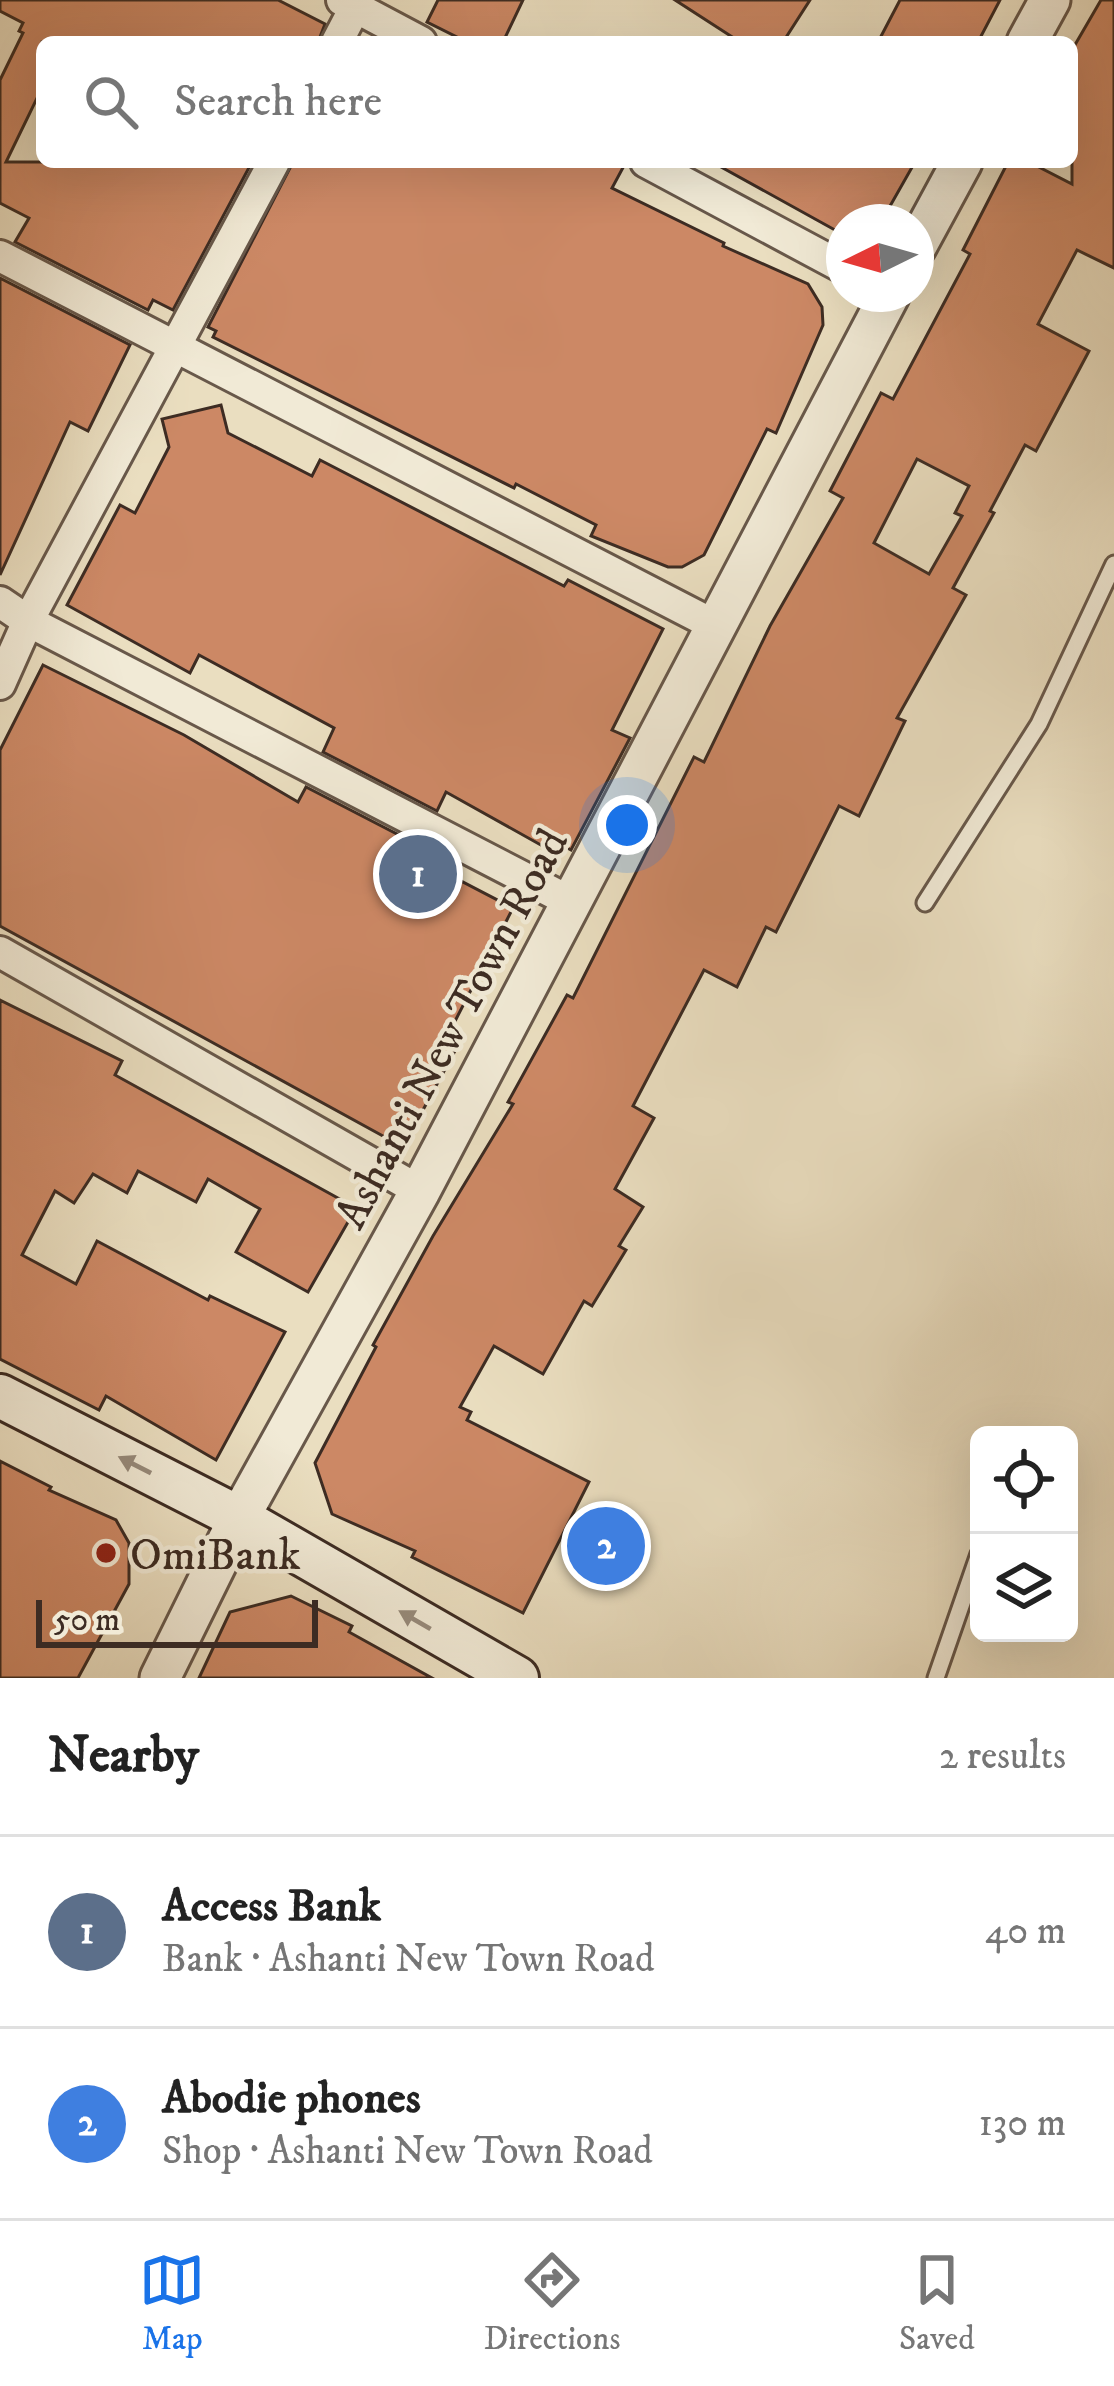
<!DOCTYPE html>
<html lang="en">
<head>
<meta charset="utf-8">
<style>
	:root { --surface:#fff; --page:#f2f2f2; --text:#222; --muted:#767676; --line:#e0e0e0; --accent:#1a73e8 }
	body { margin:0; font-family:"IM FELL DW Pica",serif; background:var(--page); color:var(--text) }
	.controls { position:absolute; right:36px; bottom:36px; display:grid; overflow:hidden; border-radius:18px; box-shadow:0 12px 48px #0002 }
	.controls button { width:108px; height:108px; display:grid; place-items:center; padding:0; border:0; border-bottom:3px solid var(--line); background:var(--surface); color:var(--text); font:60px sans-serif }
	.compass { position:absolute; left:826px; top:204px; width:108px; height:108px; border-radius:50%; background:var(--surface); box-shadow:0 12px 48px #0002; rotate:265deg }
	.scale { position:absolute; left:36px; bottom:30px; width:282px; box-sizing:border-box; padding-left:12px; border:6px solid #3d2c23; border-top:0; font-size:33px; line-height:42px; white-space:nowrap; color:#3d2c23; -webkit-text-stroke:9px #f1ead6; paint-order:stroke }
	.you { position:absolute; left:627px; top:825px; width:42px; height:42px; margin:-30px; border:9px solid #fff; border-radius:50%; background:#1a73e8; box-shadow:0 0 0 18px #1a73e833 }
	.badge { display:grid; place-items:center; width:78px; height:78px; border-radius:50%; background:var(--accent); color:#fff; font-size:39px; font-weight:700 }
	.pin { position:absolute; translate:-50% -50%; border:6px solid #fff; box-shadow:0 3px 12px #0006 }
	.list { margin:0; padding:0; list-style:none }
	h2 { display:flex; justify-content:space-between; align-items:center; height:156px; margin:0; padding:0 48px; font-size:51px }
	h2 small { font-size:39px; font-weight:400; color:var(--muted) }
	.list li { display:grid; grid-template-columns:78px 1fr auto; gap:36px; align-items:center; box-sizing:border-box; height:192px; padding:0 48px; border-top:3px solid var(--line) }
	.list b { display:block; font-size:45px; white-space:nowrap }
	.list p { margin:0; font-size:39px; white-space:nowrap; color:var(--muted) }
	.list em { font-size:39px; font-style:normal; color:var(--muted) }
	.icon { flex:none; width:66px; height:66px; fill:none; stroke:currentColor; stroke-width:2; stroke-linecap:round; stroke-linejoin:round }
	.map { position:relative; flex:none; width:1114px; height:1678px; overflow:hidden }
	.search { position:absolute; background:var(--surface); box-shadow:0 12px 48px #0002; left:36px; right:36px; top:36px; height:132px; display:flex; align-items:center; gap:30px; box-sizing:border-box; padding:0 42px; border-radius:18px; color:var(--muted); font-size:45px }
	.sheet { height:540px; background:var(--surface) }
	nav { display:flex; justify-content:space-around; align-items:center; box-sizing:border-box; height:168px; border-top:3px solid var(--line); background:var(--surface); font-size:33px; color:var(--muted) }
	nav a { display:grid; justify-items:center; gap:6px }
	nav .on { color:var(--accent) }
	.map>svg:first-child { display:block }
</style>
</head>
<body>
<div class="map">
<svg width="1114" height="1678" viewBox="0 0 1114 1678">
	<rect width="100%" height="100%" fill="#eadec0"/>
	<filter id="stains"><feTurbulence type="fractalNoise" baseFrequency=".00167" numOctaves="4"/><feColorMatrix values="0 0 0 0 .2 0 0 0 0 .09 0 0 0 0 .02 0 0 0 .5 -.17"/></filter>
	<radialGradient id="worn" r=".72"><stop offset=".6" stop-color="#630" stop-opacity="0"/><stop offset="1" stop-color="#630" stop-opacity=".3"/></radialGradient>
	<!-- building -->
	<g fill="#cc8865" stroke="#3d2c23" stroke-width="3" fill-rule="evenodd">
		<polygon points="0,0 278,0 325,24 318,42 42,42 42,88 6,162 252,162 173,310 153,300 148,310 15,242 29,218 0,203 0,80 23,33 19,31 23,23 0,11"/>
		<polygon points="438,0 523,0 503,42 467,42 427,22"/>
		<polygon points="675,0 810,0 783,42 740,42"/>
		<polygon points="900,0 1000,0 978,42 878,42"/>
		<path d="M1101 0H1114V268L1077 250 1038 324 1089 351 1036 451 1025 445 990 511 994 513 953 588 966 595 897 718 905 721 859 816 839 806 776 932 766 927 737 987 704 970 633 1106 654 1118 615 1189 643 1207 619 1246 626 1250 592 1306 584 1301 543 1374 494 1346 460 1407 471 1412 467 1420 589 1482 523 1613 412 1557 415 1551 332 1514 315 1463 376 1347 373 1345 433 1236 513 1104 508 1102 567 995 573 998 694 757 704 762 770 626 843 498 830 491 881 393 893 399 970 254 963 250 1008 162H1029L1072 184V50ZM917 459 969 486 955 513 962 516 929 574 874 543Z"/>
		<polygon points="293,162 626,162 612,188 724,243 723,246 808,284 822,307 823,325 776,433 767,429 704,555 682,567 668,567 591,536 596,525 516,484 514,488 213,337 216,331 208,327"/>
		<polygon points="712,162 915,162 881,222 844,222 844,235"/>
		<polygon points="0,278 130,345 88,431 70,422 0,575"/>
		<polygon points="221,405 228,433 312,476 320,460 564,586 568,580 663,629 612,730 630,738 571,850 553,840 548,849 446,792 437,811 323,752 334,728 199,655 190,673 67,605 120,505 135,513 169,447 162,419"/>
		<polygon points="43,665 184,735 298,802 306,787 420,846 415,857 513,908 451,1029 463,1036 403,1147 0,926 0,750"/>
		<polygon points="0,1000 122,1061 115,1075 356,1208 308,1292 236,1252 260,1209 208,1179 196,1202 138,1171 127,1193 93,1174 74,1203 55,1191 22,1255 76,1284 97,1241 208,1300 210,1296 285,1332 216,1460 106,1396 99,1410 0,1359"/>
		<polygon points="0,1461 51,1487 49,1490 116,1520 129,1543 129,1584 78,1678 0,1678"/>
		<polygon points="291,1596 352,1626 349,1632 432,1678 199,1678 230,1612"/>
	</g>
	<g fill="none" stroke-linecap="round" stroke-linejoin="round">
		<!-- service casing -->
		<g stroke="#68584a" stroke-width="21">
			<g id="service">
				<polyline points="925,903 1039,724 1114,564"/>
				<polyline points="936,1678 979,1554"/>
			</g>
		</g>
		<!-- minor casing -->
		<g stroke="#68584a" stroke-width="36">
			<g id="minor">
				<polyline points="342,0 421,42"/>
				<polyline points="337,42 359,0"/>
				<polyline points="646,162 844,268"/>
				<polyline points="0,256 716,626"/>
				<polyline points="0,602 28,621 571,902"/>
				<polyline points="0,684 28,621 274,162"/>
				<polyline points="0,952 420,1191"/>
			</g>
		</g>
		<!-- tertiary casing -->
		<g stroke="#68584a" stroke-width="45">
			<g id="tertiary">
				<polyline points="1027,42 1050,0"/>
				<polyline points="916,247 962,162"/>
				<polyline points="160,1678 239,1518 420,1191 890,294"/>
			</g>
		</g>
		<!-- secondary casing -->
		<g stroke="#3d2c23" stroke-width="48">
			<polyline id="secondary" points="0,1396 239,1518 517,1678"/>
		</g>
		<!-- service -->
		<use href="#service" stroke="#f1ead6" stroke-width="15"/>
		<!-- minor -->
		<use href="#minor" stroke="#f1ead6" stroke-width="30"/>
		<!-- tertiary -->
		<use href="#tertiary" stroke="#f1ead6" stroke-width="39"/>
		<!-- secondary -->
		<use href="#secondary" stroke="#f1ead6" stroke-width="42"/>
	</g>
	<!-- one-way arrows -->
	<defs><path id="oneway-solid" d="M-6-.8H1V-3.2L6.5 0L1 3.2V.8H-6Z" transform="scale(3)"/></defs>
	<g fill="#978b7c">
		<use href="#oneway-solid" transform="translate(135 1465) rotate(-153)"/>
		<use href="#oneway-solid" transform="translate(415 1620) rotate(-150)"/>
	</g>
	<!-- markers -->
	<circle fill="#8f2418" stroke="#f1ead6" stroke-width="4.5" cx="106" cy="1553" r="12"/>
	<g text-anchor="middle" stroke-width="9" stroke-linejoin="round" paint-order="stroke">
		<!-- street labels -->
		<g font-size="45" fill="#3d2c23" stroke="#f1ead6">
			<text transform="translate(450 1028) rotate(-62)" y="16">Ashanti New Town Road</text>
		</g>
		<!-- poi labels -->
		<g font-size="45" fill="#3d2c23" stroke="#f1ead6" text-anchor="start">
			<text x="130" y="1569">OmiBank</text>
		</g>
	</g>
	<rect width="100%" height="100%" filter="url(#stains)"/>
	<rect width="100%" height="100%" fill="url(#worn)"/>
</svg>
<div class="controls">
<button><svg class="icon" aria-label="locate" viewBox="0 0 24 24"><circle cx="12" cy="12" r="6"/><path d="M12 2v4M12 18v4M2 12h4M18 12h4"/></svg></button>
<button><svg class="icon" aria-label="layers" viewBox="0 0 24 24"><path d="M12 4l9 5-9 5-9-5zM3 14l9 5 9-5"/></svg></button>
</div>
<svg class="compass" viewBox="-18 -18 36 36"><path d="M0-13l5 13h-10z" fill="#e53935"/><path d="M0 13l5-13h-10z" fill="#767676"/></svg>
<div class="scale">50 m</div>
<div class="you"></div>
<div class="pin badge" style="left:418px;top:874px;background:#5c6f8a">1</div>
<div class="pin badge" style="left:606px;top:1546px;background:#3f7fe0">2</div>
<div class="search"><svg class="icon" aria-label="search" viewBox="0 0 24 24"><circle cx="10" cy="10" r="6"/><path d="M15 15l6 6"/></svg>Search here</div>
</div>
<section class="sheet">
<h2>Nearby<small>2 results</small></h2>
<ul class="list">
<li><span class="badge" style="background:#5c6f8a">1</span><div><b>Access Bank</b><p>Bank · Ashanti New Town Road</p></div><em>40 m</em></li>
<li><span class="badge" style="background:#3f7fe0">2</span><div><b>Abodie phones</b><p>Shop · Ashanti New Town Road</p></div><em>130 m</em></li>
</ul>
</section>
<nav>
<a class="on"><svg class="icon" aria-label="map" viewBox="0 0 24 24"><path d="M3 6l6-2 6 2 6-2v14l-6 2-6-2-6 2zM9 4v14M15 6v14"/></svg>Map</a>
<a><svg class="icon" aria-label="directions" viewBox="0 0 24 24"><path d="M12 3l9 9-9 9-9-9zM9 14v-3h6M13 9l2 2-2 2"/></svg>Directions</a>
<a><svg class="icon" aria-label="saved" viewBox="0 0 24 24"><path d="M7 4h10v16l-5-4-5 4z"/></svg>Saved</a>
</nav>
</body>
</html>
